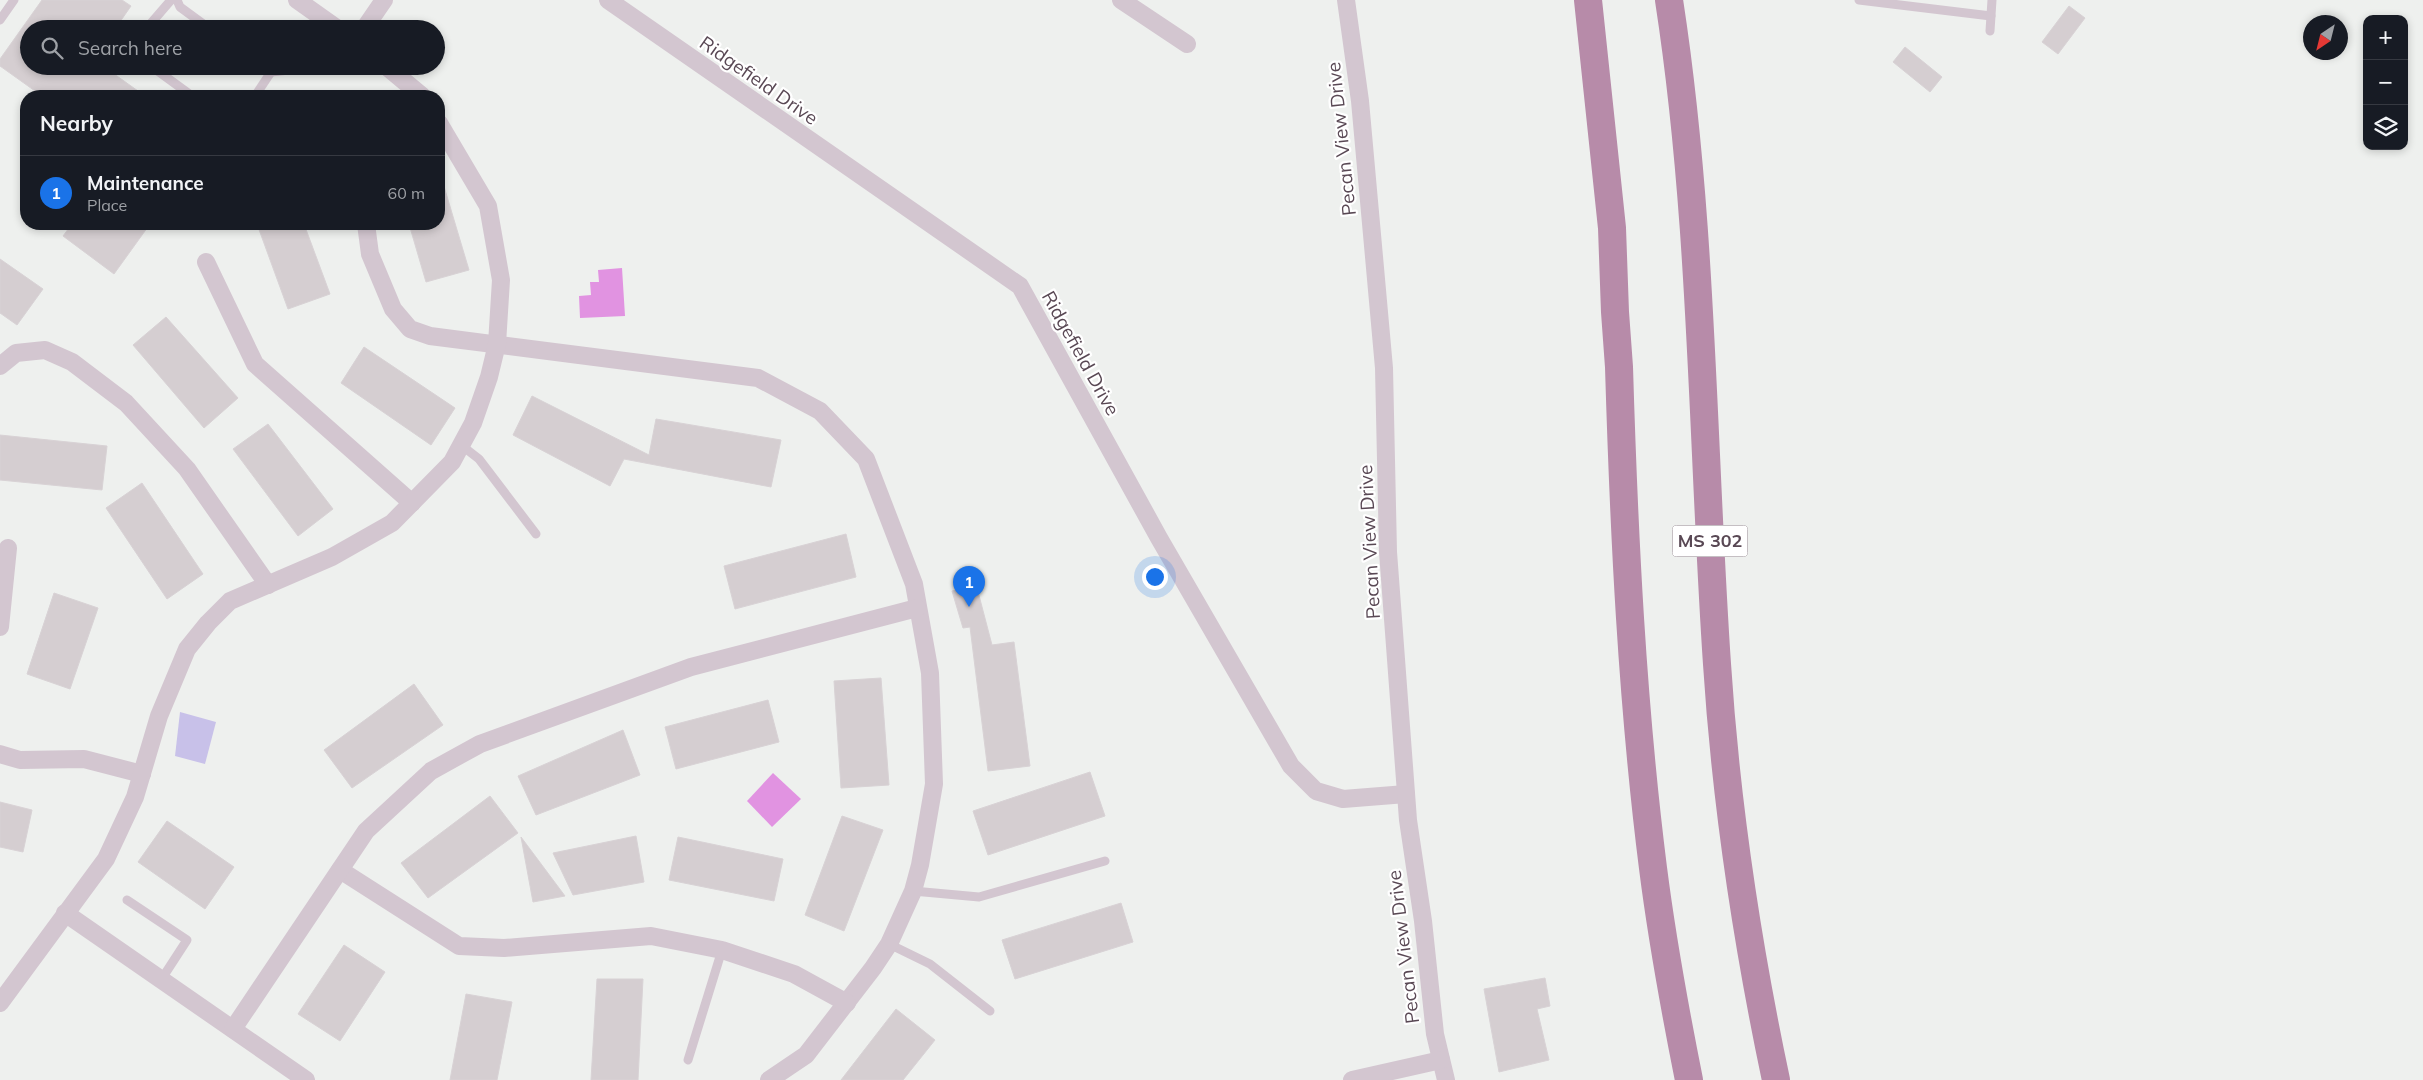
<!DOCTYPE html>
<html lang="en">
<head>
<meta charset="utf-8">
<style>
	:root { --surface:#171b24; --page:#20242c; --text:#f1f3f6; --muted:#9ea1a6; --line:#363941; --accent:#1a73e8 }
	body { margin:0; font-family:Mulish,sans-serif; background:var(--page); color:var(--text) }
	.controls { position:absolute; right:15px; top:15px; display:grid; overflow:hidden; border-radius:10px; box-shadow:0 2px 8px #0003 }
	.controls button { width:45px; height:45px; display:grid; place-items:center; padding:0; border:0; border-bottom:1px solid var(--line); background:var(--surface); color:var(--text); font:25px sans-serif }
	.compass { position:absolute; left:2303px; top:15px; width:45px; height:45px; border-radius:50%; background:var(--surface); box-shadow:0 2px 8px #0003; rotate:215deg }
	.you { position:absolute; left:1154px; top:576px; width:18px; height:18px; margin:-12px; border:4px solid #fff; border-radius:50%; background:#1a73e8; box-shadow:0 0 0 8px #1a73e833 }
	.badge { display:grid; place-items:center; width:32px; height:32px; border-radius:50%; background:var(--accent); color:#fff; font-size:16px; font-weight:700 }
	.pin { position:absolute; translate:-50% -41px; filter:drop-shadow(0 1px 2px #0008) }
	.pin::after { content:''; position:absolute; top:26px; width:18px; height:15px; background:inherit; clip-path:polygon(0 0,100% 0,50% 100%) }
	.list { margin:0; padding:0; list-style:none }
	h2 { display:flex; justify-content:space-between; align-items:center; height:65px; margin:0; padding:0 20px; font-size:21px }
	h2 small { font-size:16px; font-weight:400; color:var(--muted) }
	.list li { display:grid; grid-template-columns:32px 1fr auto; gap:15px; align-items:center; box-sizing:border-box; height:75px; padding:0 20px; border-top:1px solid var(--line) }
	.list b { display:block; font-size:19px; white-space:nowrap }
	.list p { margin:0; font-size:16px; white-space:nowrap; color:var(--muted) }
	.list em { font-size:16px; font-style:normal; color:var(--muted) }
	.icon { flex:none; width:28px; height:28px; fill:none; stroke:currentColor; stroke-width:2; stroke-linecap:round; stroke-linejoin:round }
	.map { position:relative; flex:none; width:2423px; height:1080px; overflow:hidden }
	.search { position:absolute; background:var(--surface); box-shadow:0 2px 8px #0003; left:20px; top:20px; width:425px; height:55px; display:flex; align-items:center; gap:12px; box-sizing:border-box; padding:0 18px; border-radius:28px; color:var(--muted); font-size:19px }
	.panel { position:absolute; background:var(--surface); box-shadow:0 2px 8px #0003; left:20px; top:90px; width:425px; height:140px; border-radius:20px }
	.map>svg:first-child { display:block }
</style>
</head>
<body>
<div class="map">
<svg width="2423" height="1080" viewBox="0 0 2423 1080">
	<rect width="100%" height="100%" fill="#eef0ee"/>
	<!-- green -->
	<polygon fill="#c8c1e9" points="180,712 216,722 205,764 175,756"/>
	<!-- water -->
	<g fill="#e193e1">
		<polygon points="622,268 625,316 580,318 579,296 591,295 590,282 599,282 598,270"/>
		<polygon points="773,773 801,799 772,827 747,801"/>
	</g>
	<!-- building -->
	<g fill="#d5ced1" stroke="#d8d2d5">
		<polygon points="42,0 122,0 131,6 115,29 29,29 29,66 103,66 145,96 42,96 0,66 0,59"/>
		<polygon points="2069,6 2085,18 2058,54 2042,42"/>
		<polygon points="1905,47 1942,77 1930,92 1893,62"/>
		<polygon points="439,183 443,183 469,270 426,282 409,224 439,224"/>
		<polygon points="72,224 150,224 114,274 63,236"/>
		<polygon points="257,224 304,224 330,294 288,309"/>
		<polygon points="0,259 43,289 17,325 0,313"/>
		<polygon points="166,317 238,398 204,428 133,345"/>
		<polygon points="364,347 455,408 431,445 341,383"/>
		<polygon points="532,396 649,455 656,419 781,440 771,487 624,459 610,486 513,435"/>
		<polygon points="268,424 333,509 298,536 233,449"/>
		<polygon points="0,435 107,446 102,490 0,480"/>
		<polygon points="142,483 203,574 167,599 106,508"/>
		<polygon points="846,534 856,577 735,609 724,566"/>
		<polygon points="976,584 992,645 1014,642 1030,766 988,771 970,627 963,628 952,591"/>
		<polygon points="54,593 98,608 70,689 27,674"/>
		<polygon points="881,678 889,785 841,788 834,681"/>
		<polygon points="414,684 443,725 352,788 324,750"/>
		<polygon points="768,700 779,742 676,769 665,727"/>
		<polygon points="623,730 640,775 536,815 518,776"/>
		<polygon points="1090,772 1105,816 988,855 973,811"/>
		<polygon points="490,796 518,833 428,898 401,863"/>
		<polygon points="0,802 32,810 23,852 0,847"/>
		<polygon points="842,816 883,830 844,931 805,915"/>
		<polygon points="167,821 234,867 205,909 138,862"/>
		<polygon points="636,836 644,882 573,895 553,853"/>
		<polygon points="521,837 565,896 533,902"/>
		<polygon points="678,837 783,859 774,901 669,880"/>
		<polygon points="1121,903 1133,942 1015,979 1002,940"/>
		<polygon points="344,945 385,972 340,1041 298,1014"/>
		<polygon points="1545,978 1550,1006 1537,1009 1549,1060 1499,1072 1484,989"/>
		<polygon points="597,979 643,979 638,1080 591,1080"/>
		<polygon points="466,994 512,1002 497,1080 450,1080"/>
		<polygon points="896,1009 935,1040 903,1080 841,1080"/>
	</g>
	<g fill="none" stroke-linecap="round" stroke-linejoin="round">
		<!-- lane -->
		<g stroke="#d3c6d0" stroke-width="9">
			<polyline points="177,0 180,7 210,29"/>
			<polyline points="1859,0 1991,16"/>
			<polyline points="0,20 14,0"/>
			<polyline points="146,29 171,0"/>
			<polyline points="1990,31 1992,0"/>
			<polyline points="151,66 192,96"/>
			<polyline points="263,66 271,72 289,70 292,66"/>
			<polyline points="255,96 271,72"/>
			<polyline points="461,445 479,459 536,534"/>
			<polyline points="913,891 979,897 1105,861"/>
			<polyline points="127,900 187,940 161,980"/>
			<polyline points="889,944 930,964 990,1011"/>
			<polyline points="688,1060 722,950"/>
		</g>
		<!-- street -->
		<g stroke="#d3c6d0" stroke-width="18">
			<polyline points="297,0 338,29"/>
			<polyline points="608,0 1020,286 1159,538 1291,766 1316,791 1343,799 1406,794"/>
			<polyline points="1121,0 1187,44"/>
			<polyline points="1346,0 1360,101 1384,368 1388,552 1408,820 1423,921 1435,1034 1446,1080"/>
			<polyline points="364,29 384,0"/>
			<polyline points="386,66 422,96"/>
			<polyline points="366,224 370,254 393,309 410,329 430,336 758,378 820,411 866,459 914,584 930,673 934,784 920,865 913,891 889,944 873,968 806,1055 769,1080"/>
			<polyline points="206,262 255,364 412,503"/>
			<polyline points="0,366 16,353 45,350 72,362 126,403 187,469 268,585"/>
			<polyline points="0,627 8,548"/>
			<polyline points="0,754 20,760 84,759 142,774"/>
			<polyline points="340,870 459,946 504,948 651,936 722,950 794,974 847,1003"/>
			<polyline points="65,913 306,1080"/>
			<polyline points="0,1003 106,859 135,797 159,716 187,649 208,623 230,601 332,557 392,523 452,462 473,423 489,377 497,344 501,280 488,206 439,123"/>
			<polyline points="233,1029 366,831 431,771 480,744 691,667 917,608"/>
			<polyline points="1352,1080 1441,1060"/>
		</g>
		<!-- highway -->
		<g stroke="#b78ba9" stroke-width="28">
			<path d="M1588 0 1612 228 1615 312 1619 367C1624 534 1632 702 1653 868 1662 939 1675 1010 1689 1080"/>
			<path d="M1669 0C1703 220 1702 443 1717 664 1726 804 1747 943 1776 1080"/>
		</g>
	</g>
	<g text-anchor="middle" stroke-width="4.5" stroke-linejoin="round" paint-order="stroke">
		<!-- shield labels -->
		<rect fill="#fff" stroke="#8b7f87" stroke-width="1" x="1672.5" y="525.5" width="75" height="31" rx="4"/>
		<g font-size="18" font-weight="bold" fill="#594854">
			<text x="1710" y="547">MS 302</text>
		</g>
		<!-- street labels -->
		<g font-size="19" fill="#594854" stroke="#fff">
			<text transform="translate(759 80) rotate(35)" y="7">Ridgefield Drive</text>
			<text transform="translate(1341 139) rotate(-96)" y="7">Pecan View Drive</text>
			<text transform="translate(1081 353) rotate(61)" y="7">Ridgefield Drive</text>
			<text transform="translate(1369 542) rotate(-93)" y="7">Pecan View Drive</text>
			<text transform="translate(1403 947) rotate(-97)" y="7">Pecan View Drive</text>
		</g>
	</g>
</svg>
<div class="controls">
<button>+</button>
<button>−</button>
<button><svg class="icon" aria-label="layers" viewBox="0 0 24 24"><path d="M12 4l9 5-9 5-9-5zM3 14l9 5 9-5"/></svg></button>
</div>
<svg class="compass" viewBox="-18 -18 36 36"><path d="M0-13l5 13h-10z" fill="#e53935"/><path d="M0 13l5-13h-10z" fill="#9ea1a6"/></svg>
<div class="you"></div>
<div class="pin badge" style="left:969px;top:607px">1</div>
<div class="search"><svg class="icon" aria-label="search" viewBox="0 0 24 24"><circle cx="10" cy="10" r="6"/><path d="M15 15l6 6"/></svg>Search here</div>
<section class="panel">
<h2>Nearby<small></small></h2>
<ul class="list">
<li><span class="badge">1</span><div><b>Maintenance</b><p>Place</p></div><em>60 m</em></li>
</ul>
</section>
</div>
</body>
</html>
